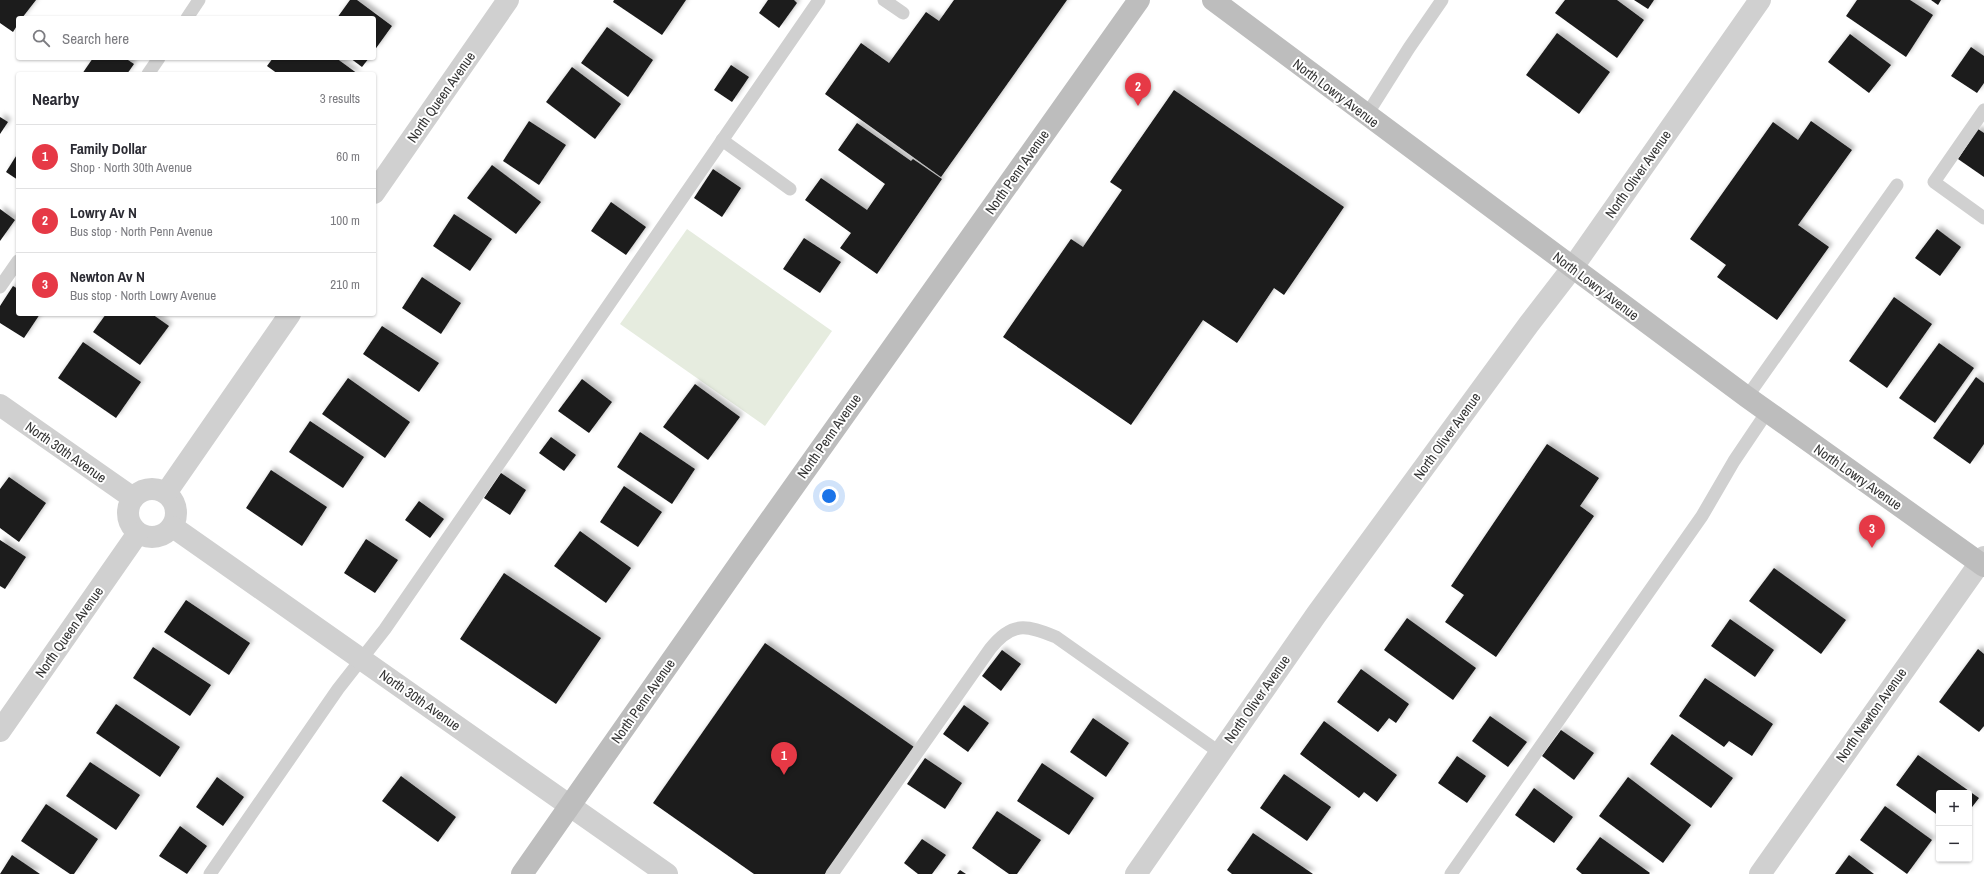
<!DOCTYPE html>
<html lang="en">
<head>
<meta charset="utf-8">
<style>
	:root { --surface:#fff; --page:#f7f7f7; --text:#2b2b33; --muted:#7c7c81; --line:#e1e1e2; --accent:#e63946 }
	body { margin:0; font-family:"Archivo Narrow",sans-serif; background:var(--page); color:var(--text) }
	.controls { position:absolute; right:12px; bottom:12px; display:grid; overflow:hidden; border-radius:4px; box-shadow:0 1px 3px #0004 }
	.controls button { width:36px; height:36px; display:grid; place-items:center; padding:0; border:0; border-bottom:1px solid var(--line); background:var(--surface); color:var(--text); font:20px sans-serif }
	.you { position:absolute; left:829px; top:496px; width:14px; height:14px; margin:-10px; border:3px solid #fff; border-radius:50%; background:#1a73e8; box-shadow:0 0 0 6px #1a73e833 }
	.badge { display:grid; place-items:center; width:26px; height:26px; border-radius:50%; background:var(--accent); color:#fff; font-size:13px; font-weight:700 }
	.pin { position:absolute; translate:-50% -33px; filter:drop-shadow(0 1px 2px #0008) }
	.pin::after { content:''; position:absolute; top:21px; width:14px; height:12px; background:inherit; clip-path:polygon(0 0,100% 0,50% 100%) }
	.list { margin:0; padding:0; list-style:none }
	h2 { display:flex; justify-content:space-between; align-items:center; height:52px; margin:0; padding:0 16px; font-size:17px }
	h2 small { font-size:13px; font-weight:400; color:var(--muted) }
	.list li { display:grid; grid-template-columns:26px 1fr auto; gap:12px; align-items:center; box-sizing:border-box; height:64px; padding:0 16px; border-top:1px solid var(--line) }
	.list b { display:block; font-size:15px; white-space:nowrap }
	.list p { margin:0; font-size:13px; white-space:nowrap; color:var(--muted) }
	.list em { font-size:13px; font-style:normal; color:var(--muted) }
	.icon { flex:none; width:22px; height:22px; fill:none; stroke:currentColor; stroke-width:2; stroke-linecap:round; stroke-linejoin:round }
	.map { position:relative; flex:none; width:1984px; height:874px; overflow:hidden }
	.search { position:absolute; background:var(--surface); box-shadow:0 1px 3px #0004; left:16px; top:16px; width:360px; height:44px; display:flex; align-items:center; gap:10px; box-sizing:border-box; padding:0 14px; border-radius:4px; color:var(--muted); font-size:15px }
	.panel { position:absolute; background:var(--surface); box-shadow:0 1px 3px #0004; left:16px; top:72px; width:360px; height:244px; border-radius:4px }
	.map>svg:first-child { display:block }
</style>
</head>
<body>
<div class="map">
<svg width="1984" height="874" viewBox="0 0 1984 874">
	<defs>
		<filter id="shadow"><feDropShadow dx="3.5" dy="-3.5" stdDeviation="2" flood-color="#0004"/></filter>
	</defs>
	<rect width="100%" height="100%" fill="#fff"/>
	<!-- green -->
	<polygon fill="#e6ecdf" points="687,229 832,331 765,426 620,324"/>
	<!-- building -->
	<g fill="#1a1a1a" filter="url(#shadow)">
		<polygon points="0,0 36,0 22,18 18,18 18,24 13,32 0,23"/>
		<polygon points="350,0 357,0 392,26 374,51 374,18 337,18"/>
		<polygon points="614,0 686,0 662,35 613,2"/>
		<polygon points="768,0 794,0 797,3 779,28 759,13"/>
		<polygon points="954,0 1067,0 941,177 825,94 861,43 889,63 926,12 939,21"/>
		<polygon points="1565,0 1617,0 1644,20 1617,58 1555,13"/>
		<polygon points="1634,0 1654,0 1648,9"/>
		<polygon points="1857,0 1910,0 1933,15 1906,57 1846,16"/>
		<polygon points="1931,0 1941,0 1938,5"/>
		<polygon points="607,27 653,60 628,97 581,63"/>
		<polygon points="1557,33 1610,72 1579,114 1526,75"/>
		<polygon points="1850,34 1891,65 1869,93 1828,62"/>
		<polygon points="1971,47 1984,56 1984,83 1977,93 1951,76"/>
		<polygon points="93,58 125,58 134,64 127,74 82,74"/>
		<polygon points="273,58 336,58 358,74 278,74 267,66"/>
		<polygon points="350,58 369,58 362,67"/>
		<polygon points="731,65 749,77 732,102 714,90"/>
		<polygon points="572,67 621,104 595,139 546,102"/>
		<polygon points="1174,90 1344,207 1284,295 1274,288 1237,343 1203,320 1131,425 1003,337 1071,239 1083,247 1122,190 1110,182"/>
		<polygon points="0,117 8,122 0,134"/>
		<polygon points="529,121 566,145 539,185 503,161"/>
		<polygon points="1811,121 1852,150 1798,225 1829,247 1777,320 1717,277 1726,265 1690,239 1773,122 1798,140"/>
		<polygon points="857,123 911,161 913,159 942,179 877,274 840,248 851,233 805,200 821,178 867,210 885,184 838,150"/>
		<polygon points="1978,129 1984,133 1984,177 1958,159"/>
		<polygon points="18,153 18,180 6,172"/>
		<polygon points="492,165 541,202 516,234 467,198"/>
		<polygon points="713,169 741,188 722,217 694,198"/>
		<polygon points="611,202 646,227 626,255 591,231"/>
		<polygon points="0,209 15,220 0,241"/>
		<polygon points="454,214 492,239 470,271 433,246"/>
		<polygon points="1937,229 1961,247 1940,276 1915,258"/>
		<polygon points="804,238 841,262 820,293 783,269"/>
		<polygon points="422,277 461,303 441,334 402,308"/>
		<polygon points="13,286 18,289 18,314 40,314 24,338 0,323 0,306"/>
		<polygon points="1894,297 1932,324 1887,388 1849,361"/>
		<polygon points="106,314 152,314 169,326 140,365 93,332"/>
		<polygon points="382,326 439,363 419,392 363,354"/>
		<polygon points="83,342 141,382 116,418 58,378"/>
		<polygon points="1939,343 1974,368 1935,423 1899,398"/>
		<polygon points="1976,377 1984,383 1984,444 1970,464 1933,438"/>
		<polygon points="348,378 410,422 385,458 322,414"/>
		<polygon points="582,379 612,402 589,433 558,411"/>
		<polygon points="695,384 740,417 708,460 663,427"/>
		<polygon points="310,421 364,457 343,488 289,452"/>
		<polygon points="640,432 695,469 672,504 617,467"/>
		<polygon points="551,437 576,455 564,471 539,453"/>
		<polygon points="1547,444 1599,478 1580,506 1594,516 1496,657 1445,622 1464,595 1451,586"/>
		<polygon points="271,470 327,507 302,546 246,508"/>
		<polygon points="501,473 526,490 510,515 484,498"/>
		<polygon points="9,477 46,503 19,542 0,528 0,489"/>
		<polygon points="624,486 662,512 638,547 600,522"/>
		<polygon points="419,501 444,519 430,538 405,520"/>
		<polygon points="580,531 631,568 606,603 554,566"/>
		<polygon points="366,539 398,560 375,593 344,573"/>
		<polygon points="0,540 26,557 5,589 0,586"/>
		<polygon points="1774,568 1846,620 1821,654 1749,601"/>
		<polygon points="504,573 601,638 556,704 460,639"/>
		<polygon points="186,600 250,643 229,675 164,632"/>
		<polygon points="1407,618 1476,668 1453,700 1384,650"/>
		<polygon points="1730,619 1774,650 1755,677 1711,646"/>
		<polygon points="765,643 914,747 825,874 754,874 653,803"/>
		<polygon points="153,647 211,685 190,716 133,678"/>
		<polygon points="1978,649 1984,654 1984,726 1979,732 1939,702"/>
		<polygon points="1002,650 1021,664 1001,691 982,676"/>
		<polygon points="1361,669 1409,704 1396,723 1389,718 1378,732 1337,702"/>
		<polygon points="1705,678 1773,724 1752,756 1729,741 1724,747 1679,716"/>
		<polygon points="116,704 180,747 160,777 96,733"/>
		<polygon points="964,705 989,723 968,752 943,734"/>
		<polygon points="1490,716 1527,742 1508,767 1472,741"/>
		<polygon points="1093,718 1129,743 1106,777 1070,752"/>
		<polygon points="1324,721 1397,775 1377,802 1364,792 1359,798 1300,754"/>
		<polygon points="1561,730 1594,753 1574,780 1542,756"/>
		<polygon points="1672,734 1733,778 1711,808 1650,764"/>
		<polygon points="1918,755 1979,798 1969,811 1969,793 1939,793 1939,816 1896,785"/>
		<polygon points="1457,756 1486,776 1467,803 1438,783"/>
		<polygon points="925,758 962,783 945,809 907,784"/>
		<polygon points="90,762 140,795 116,830 66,796"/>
		<polygon points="1042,763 1094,798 1069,835 1017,801"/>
		<polygon points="1284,774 1331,807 1307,841 1260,808"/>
		<polygon points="401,776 456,817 438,842 382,801"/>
		<polygon points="217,777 244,797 223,826 196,807"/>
		<polygon points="1628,777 1691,825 1663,863 1599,816"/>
		<polygon points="1534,788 1573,817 1554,843 1515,815"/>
		<polygon points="46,804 98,839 74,874 70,874 21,841"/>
		<polygon points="1885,806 1932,840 1907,874 1860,840"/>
		<polygon points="997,811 1041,840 1017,874 1009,874 972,848"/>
		<polygon points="180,826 207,846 187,874 159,856"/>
		<polygon points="1253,833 1313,874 1232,874 1227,870"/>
		<polygon points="1600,837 1650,873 1649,874 1582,874 1576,869"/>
		<polygon points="922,839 946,855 932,874 918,874 904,863"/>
		<polygon points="12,855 40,874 0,874"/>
		<polygon points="1849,855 1874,874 1835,874"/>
		<polygon points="960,870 966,874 957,874"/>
	</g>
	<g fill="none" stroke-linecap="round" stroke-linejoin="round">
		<!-- service -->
		<g stroke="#d0d0d0" stroke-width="13">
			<polyline points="884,0 903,13"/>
			<polyline points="187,18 199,0"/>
			<polyline points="148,74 159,58"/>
			<polyline points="1984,110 1934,182 1984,218"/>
			<polyline points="1366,116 1409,48 1442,0"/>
			<polyline points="722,140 790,189"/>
			<polyline points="0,287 18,261"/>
			<polyline points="1747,397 1897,185"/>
			<polyline points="210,874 338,689 385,629 819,0"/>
			<path d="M832 874 990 649C1012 621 1026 625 1056 637L1219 752"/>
			<polyline points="1451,874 1702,516 1734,461 1767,412"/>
		</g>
		<!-- minor -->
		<g stroke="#d0d0d0" stroke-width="22">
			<polyline points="374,193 508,0"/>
			<polyline points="0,405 133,498"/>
			<circle cx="152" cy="513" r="24"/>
			<polyline points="166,493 290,314"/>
			<polyline points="173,527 667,874"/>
			<polyline points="0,731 138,533"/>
			<polyline points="1136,874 1316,615 1529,324 1573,267 1760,0"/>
			<polyline points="1760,874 1984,557"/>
		</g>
		<!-- secondary -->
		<g stroke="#bdbdbd" stroke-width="22">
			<polyline points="1213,0 1747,397 1984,566"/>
			<polyline points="522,874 746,554 1139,0"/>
		</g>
	</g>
	<g text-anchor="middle" stroke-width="4" stroke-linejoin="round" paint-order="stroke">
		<!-- street labels -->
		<g font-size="14" fill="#333" stroke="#fff">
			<text transform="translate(1336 93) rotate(37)" y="5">North Lowry Avenue</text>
			<text transform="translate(441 97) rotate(-55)" y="5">North Queen Avenue</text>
			<text transform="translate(1017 172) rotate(-55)" y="5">North Penn Avenue</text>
			<text transform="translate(1638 174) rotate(-55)" y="5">North Oliver Avenue</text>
			<text transform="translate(1596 286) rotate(37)" y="5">North Lowry Avenue</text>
			<text transform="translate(829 436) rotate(-55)" y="5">North Penn Avenue</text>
			<text transform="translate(1447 436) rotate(-54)" y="5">North Oliver Avenue</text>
			<text transform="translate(66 452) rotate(35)" y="5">North 30th Avenue</text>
			<text transform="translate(1858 477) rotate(35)" y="5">North Lowry Avenue</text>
			<text transform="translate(69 632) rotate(-55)" y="5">North Queen Avenue</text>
			<text transform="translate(1257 699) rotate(-55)" y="5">North Oliver Avenue</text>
			<text transform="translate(420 700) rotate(35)" y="5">North 30th Avenue</text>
			<text transform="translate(643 701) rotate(-55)" y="5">North Penn Avenue</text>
			<text transform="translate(1871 715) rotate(-55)" y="5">North Newton Avenue</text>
		</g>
	</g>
</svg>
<div class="controls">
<button>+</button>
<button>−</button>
</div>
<div class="you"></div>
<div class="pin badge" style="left:784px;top:775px">1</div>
<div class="pin badge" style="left:1138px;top:106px">2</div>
<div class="pin badge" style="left:1872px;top:548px">3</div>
<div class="search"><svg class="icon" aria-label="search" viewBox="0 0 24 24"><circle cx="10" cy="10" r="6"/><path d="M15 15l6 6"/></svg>Search here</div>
<section class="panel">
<h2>Nearby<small>3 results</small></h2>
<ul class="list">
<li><span class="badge">1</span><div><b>Family Dollar</b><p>Shop · North 30th Avenue</p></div><em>60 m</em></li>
<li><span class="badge">2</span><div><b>Lowry Av N</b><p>Bus stop · North Penn Avenue</p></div><em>100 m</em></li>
<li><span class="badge">3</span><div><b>Newton Av N</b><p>Bus stop · North Lowry Avenue</p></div><em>210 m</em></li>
</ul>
</section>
</div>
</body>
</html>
